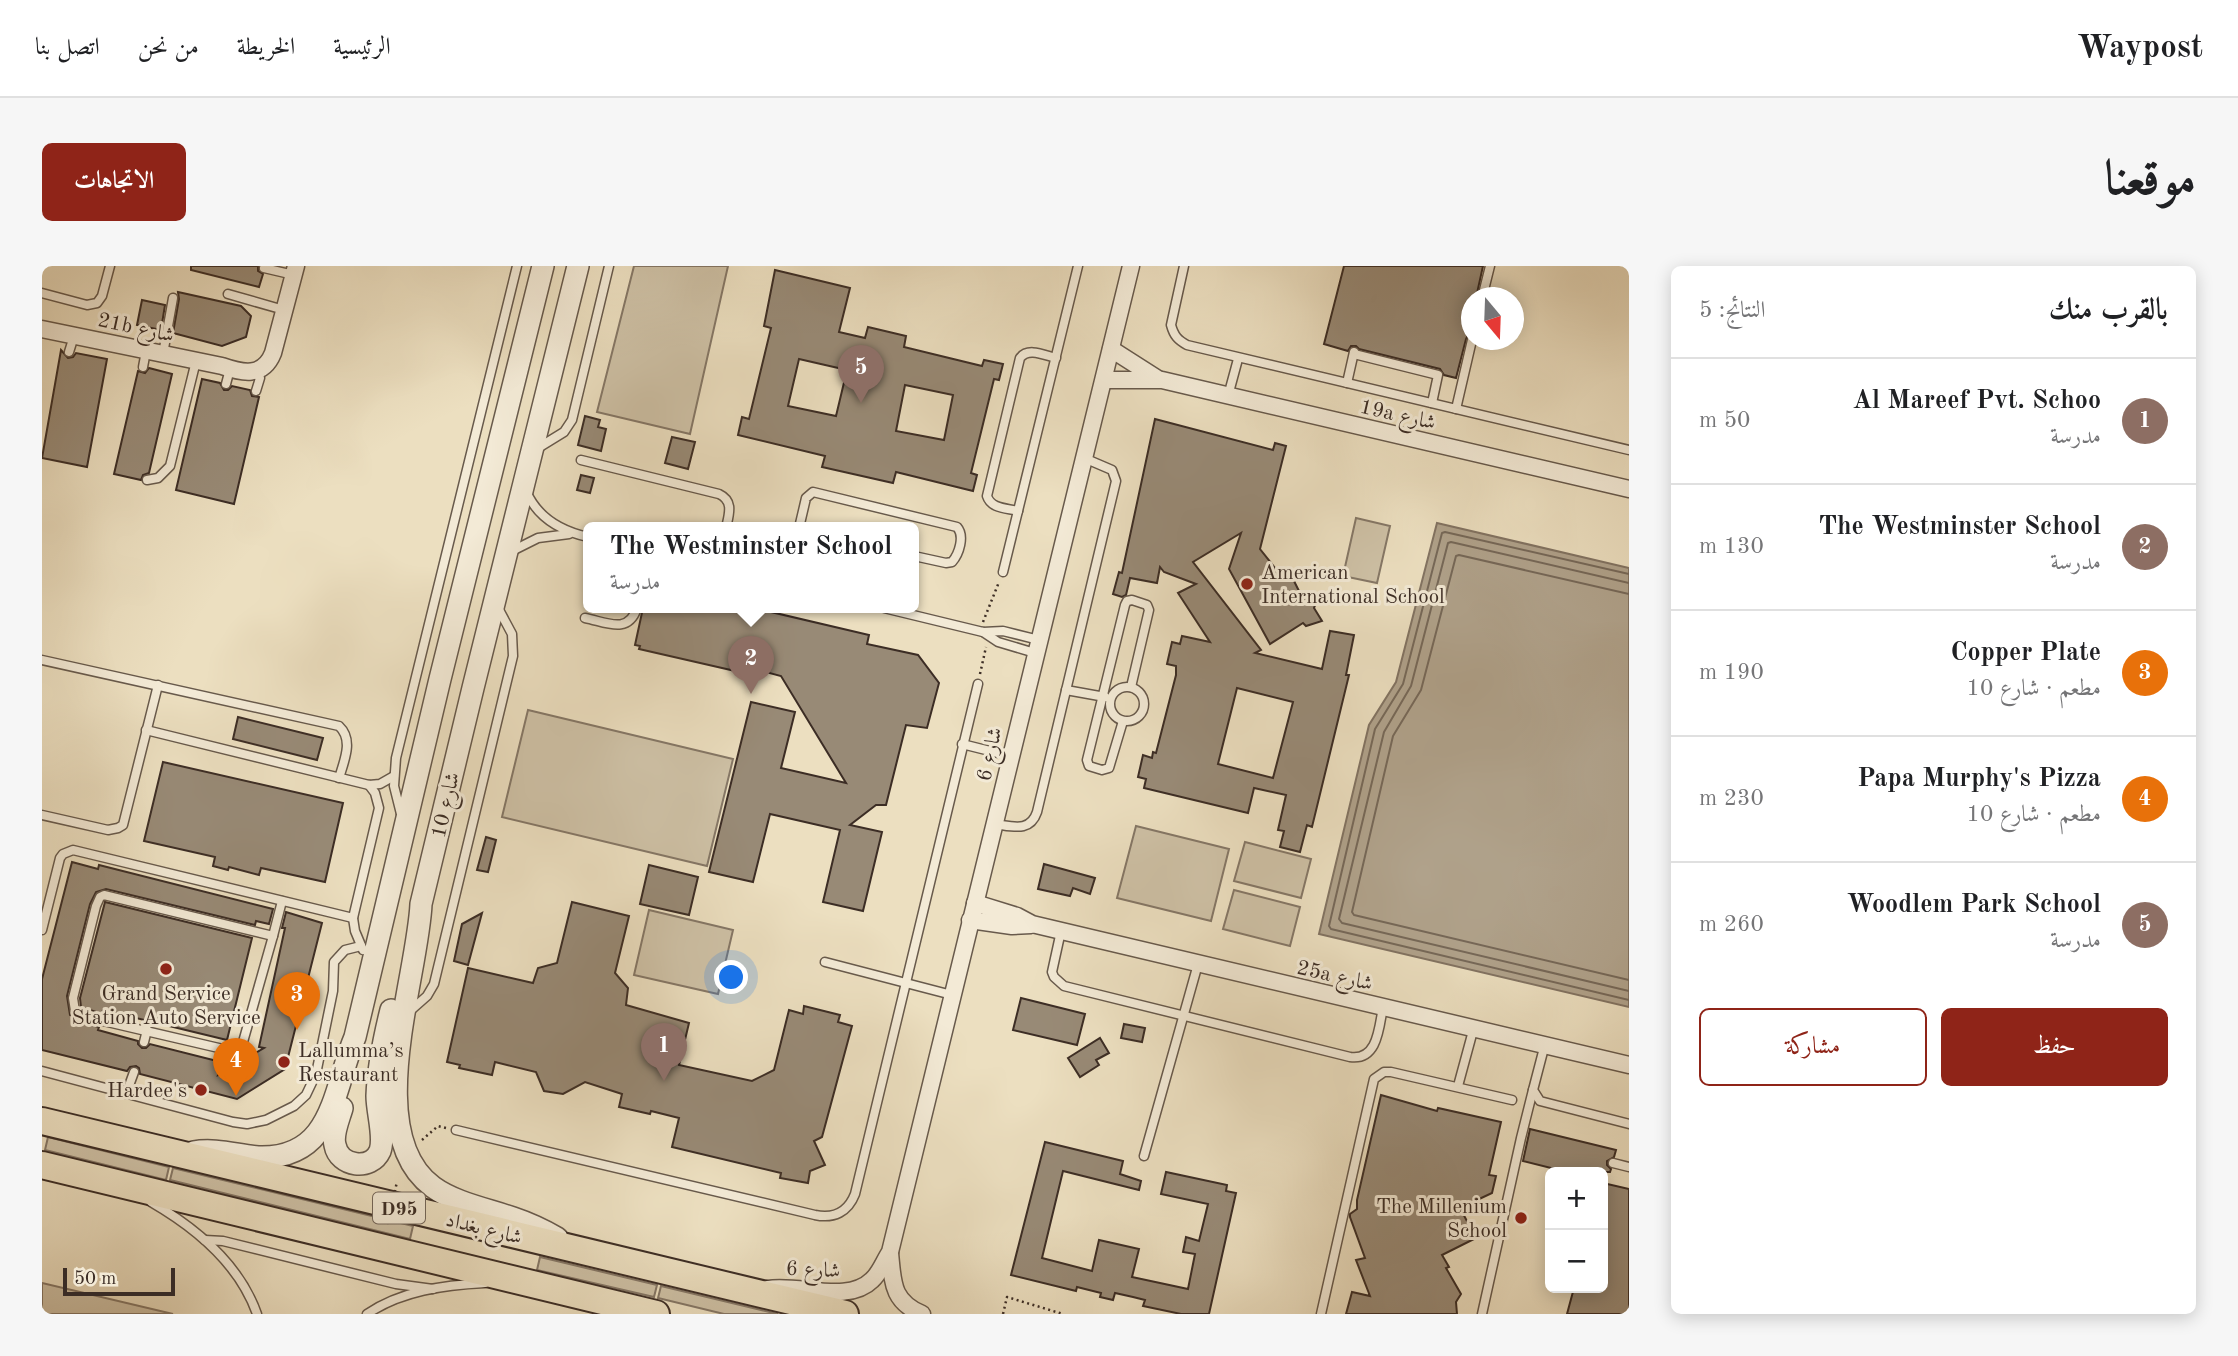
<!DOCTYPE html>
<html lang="ar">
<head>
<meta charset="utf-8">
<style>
	:root { --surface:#fff; --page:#f6f6f6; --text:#202124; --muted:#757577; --line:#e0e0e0; --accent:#8f2418 }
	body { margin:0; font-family:"Old Standard TT",Amiri,serif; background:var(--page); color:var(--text); direction:rtl }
	.controls { position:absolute; right:21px; bottom:21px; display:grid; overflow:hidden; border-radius:10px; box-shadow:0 4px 18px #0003 }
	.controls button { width:63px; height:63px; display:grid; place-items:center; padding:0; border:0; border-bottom:2px solid var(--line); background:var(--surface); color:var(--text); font:35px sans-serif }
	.compass { position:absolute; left:1419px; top:21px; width:63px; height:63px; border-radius:50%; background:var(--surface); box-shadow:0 4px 18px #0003; rotate:161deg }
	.scale { position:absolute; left:21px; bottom:18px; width:112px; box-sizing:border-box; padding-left:7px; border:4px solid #3c2d25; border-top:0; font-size:19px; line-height:24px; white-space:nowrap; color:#3c2d25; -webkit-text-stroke:5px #f3ead6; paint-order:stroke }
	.you { position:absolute; left:690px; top:712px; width:24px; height:24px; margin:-18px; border:5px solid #fff; border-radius:50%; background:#1a73e8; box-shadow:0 0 0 10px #1a73e833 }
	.badge { display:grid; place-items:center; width:46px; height:46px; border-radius:50%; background:var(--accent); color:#fff; font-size:23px; font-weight:700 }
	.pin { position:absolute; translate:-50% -58px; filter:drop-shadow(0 2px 4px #0008) }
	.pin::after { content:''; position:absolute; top:37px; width:24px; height:21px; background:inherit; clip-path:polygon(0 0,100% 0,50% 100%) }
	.popup { position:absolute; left:541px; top:256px; width:336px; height:91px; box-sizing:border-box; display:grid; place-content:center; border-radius:10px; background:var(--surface); filter:drop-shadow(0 2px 5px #0005); font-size:23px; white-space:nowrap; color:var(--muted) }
	.popup b { font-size:26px; color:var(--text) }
	.popup::after { content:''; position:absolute; left:50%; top:100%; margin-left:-14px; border:14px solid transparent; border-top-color:var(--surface) }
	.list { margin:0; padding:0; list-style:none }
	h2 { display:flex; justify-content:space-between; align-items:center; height:91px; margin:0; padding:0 28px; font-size:30px }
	h2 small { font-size:23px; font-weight:400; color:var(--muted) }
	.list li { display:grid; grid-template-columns:46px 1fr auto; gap:21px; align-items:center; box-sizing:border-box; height:126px; padding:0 28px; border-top:2px solid var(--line) }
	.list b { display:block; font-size:26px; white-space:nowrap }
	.list p { margin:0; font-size:23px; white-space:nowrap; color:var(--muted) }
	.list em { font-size:23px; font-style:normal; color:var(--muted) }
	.actions { display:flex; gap:14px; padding:21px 28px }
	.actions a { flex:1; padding:16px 0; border:2px solid var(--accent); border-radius:10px; text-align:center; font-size:24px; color:var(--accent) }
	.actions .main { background:var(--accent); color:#fff }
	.map { position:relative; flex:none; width:1587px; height:1048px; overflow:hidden; direction:ltr; border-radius:10px }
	header { display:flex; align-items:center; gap:42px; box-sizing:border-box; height:98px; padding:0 35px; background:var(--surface); border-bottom:2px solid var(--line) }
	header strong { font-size:33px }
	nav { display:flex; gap:38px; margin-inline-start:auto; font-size:24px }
	.intro { display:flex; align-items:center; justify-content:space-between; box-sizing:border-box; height:168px; padding:0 42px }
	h1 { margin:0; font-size:49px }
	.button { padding:18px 32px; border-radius:10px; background:var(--accent); color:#fff; font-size:24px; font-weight:700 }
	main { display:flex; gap:42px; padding:0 42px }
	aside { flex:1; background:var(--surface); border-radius:10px; box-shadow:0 4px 18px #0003 }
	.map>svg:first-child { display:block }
</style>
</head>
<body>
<header>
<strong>Waypost</strong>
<nav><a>الرئيسية</a><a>الخريطة</a><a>من نحن</a><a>اتصل بنا</a></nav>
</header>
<div class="intro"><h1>موقعنا</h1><a class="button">الاتجاهات</a></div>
<main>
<aside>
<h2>بالقرب منك<small>النتائج: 5</small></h2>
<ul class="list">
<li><span class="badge" style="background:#8d6e63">1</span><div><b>Al Mareef Pvt. Schoo</b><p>مدرسة</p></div><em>50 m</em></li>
<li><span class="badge" style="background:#8d6e63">2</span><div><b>The Westminster School</b><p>مدرسة</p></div><em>130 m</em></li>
<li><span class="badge" style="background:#e8710a">3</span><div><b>Copper Plate</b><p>مطعم · شارع 10</p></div><em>190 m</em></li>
<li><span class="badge" style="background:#e8710a">4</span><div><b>Papa Murphy's Pizza</b><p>مطعم · شارع 10</p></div><em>230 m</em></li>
<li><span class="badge" style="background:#8d6e63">5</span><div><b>Woodlem Park School</b><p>مدرسة</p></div><em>260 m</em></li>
</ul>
<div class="actions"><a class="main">حفظ</a><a>مشاركة</a></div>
</aside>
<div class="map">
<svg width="1587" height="1048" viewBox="0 0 1587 1048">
	<rect width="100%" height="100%" fill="#ecdfc0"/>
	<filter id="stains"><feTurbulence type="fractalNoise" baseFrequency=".00286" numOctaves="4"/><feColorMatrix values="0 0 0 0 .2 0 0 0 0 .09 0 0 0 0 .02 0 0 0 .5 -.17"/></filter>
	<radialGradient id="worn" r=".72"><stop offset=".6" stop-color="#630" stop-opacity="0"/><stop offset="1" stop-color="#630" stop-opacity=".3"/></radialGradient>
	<!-- green -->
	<g fill="#cec1a6" stroke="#857766" stroke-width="2">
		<polygon points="592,0 686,0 648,168 555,146"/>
		<polygon points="1314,252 1348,260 1335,317 1301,310"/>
		<polygon points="486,444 691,493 665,600 460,551"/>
		<polygon points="1094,560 1187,583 1169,655 1075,632"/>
		<polygon points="1203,576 1269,593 1259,632 1192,615"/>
		<polygon points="1192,624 1258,641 1248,680 1181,663"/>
		<polygon points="607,644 691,664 676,728 592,709"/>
		<polygon points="6,871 127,901 124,914 3,884"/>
		<polygon points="131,902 371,960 368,973 128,914"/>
		<polygon points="498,991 615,1019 612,1031 495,1004"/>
		<polygon points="0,1017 131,1048 0,1048"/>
		<polygon points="619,1020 736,1048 682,1048 616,1032"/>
	</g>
	<!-- water -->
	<polygon fill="#b0a28b" stroke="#827362" stroke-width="2" points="1395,257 1587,302 1587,741 1277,668 1327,459 1354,416"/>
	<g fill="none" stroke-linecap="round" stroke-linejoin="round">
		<!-- shore -->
		<g stroke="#766858" stroke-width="2">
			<polyline points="1587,308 1403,266 1400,267 1361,418 1333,463 1287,660 1289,663 1587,734"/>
			<polyline points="1587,317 1409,276 1406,277 1369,420 1342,466 1297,653 1300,657 1587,725"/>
			<polyline points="1587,328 1417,289 1414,290 1379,424 1351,470 1310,646 1312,649 1587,714"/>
		</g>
	</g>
	<!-- building -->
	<g fill="#988a76" stroke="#3c2d25" stroke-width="2" fill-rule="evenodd">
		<polygon points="149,0 216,0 216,5 221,8 217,21 149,4"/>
		<polygon points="1302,0 1441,0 1434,32 1430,32 1430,61 1424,73 1414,112 1402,109 1398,103 1317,83 1314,80 1309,80 1306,85 1282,78"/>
		<path d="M733 4 808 22 797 66 823 72 826 61 864 70 862 81 940 100 942 94 961 98 957 114 952 113 929 207 935 209 931 225 854 206 851 217 780 201 783 190 696 169 700 151 707 153 729 62 722 60ZM757 93 805 104 794 150 746 140ZM863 119 911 129 902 174 854 165Z"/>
		<polygon points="136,26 199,40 209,50 204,71 180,80 131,67 137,33"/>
		<polygon points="100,34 123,39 119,64 95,59"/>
		<polygon points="19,84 26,92 31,91 34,87 65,93 45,201 0,192"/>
		<polygon points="107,102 130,108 107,207 101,209 99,214 72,208 96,105 103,107"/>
		<polygon points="160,113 178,117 182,124 186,124 190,120 208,124 210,130 217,131 192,238 134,224"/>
		<polygon points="543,150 558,154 556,161 564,163 559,185 536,179"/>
		<path d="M1113 153 1231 184 1233 177 1244 180 1218 283 1237 307 1252 315 1258 327 1269 329 1274 337 1272 342 1280 355 1264 360 1261 357 1228 378 1187 303 1199 267 1151 296 1219 384 1213 387 1280 403 1288 365 1312 369 1304 409H1307L1270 561 1265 559 1258 586 1238 581 1242 565 1236 564 1244 529 1212 522 1206 547 1102 522 1104 513 1096 511 1101 489 1110 492 1111 486 1114 487 1134 409V400L1125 398 1130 376 1138 378 1140 370 1168 376 1136 327 1154 318 1122 306 1118 301 1115 317 1088 312 1084 329 1080 331 1071 328 1077 306 1080 307ZM1195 422 1251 436 1231 512 1176 498Z"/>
		<polygon points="630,171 653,176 646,203 623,197"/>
		<polygon points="539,209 552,212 548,227 535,224"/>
		<polygon points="601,342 712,342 827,369 825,378 876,389 897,417 885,462 864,459 844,539 834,539 808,559 840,566 821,645 781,636 798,564 728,548 711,616 667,606 709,436 753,446 739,502 804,517 739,410 716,404 715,410 597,383 598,380 593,379"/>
		<polygon points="196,451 281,472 275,494 191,473"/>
		<polygon points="121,496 301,537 283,616 219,602 217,609 187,601 186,604 171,600 173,591 102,575"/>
		<polygon points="444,571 454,574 446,606 435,604"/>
		<polygon points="30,596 56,603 57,599 231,643 227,658 214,655 213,659 64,623 54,626 48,638 25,730 28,749 41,757 57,761 56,764 96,775 96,778 100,782 104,782 108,778 179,796 176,809 222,782 217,781 243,662 240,662 244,646 280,657 243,803 195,833 98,808 97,802 94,800 88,801 85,805 0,784 0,713"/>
		<polygon points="1002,598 1053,612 1048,628 1031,622 1028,630 996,623"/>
		<polygon points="607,599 656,611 647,649 598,638"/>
		<polygon points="63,636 210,672 185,774 61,744 60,748 39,741 38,732"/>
		<polygon points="530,636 587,650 573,707 586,722 584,739 647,757 637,799 710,815 732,804 747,744 761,748 762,740 798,749 796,756 810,760 780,871 772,875 783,899 768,905 766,917 738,912 739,907 630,881 637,852 609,845 608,848 577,841 580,828 543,816 521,828 502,825 494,806 453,796 450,809 417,802 418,799 405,796 426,702 491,717 496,702 515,697"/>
		<polygon points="440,647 426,699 412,695 420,658"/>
		<polygon points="979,732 1043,748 1035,779 971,764"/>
		<polygon points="1082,758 1103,762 1100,776 1079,772"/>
		<polygon points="1058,772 1067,787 1054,794 1057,799 1038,811 1026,792"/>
		<polygon points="1339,829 1395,845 1396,842 1459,856 1447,909 1454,910 1450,927 1418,942 1434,972 1400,989 1407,1001 1404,1002 1419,1028 1414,1036 1415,1048 1304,1048 1310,1026 1328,1030 1314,994 1323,992 1308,951 1308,948 1315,943 1315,934"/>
		<polygon points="1488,863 1574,884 1572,891 1565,895 1565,899 1569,903 1568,906 1525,906 1481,895"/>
		<polygon points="1003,876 1081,895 1078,908 1099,915 1097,924 1021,905 1000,992 1050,1005 1057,974 1097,983 1090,1011 1146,1023 1153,988 1141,986 1144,971 1157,975 1166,938 1119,928 1124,906 1185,919 1184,925 1194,927 1167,1048 1139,1048 1101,1040 1103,1034 1091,1031 1073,1027 1071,1034 1058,1031 1059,1027 1035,1021 1034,1025 969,1009"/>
		<polygon points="1561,917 1587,923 1587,1048 1525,1048 1532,1022 1561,1022"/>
	</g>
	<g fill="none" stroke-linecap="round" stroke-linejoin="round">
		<!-- service casing -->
		<g stroke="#685a4c" stroke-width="11">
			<g id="service">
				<path d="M1142 0 1129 59C1132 70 1136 74 1145 79L1587 184"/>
				<polyline points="222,2 252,9"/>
				<polyline points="0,27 45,39 55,37 60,30 68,0"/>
				<polyline points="186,28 242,44"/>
				<polyline points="1440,32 1448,0"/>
				<polyline points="27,86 32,70"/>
				<polyline points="121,88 131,32"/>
				<polyline points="1312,88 1396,109 1390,137"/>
				<polyline points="101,101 104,85"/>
				<polyline points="1305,117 1312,86"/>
				<polyline points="184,118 188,103"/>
				<polyline points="214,125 218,112 215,105"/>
				<polyline points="1186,130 1196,93"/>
				<polyline points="1414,143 1430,74"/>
				<polyline points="496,182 522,166 530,154 567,0"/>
				<path d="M539 194 677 228C692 235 687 248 684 262"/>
				<polyline points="105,214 116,212 128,200 154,95"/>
				<path d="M484 225C495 251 519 265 546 271"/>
				<path d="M976 245C965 242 949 243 945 230L978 92C986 81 1002 89 1014 92"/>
				<path d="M757 262 764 232 771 226 915 261C923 270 917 288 910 296L904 297 872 290"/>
				<polyline points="470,285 496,272 527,268"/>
				<polyline points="961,306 1036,0"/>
				<polyline points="842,342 941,366 961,365 997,374"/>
				<path d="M543 352C564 356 586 369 595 342"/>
				<polyline points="941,366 956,376 993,387"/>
				<path d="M0 394 297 460C312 474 302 495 297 512"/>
				<circle cx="1085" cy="438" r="17"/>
				<polyline points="1024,424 1063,431"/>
				<polyline points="1081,455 1067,502 1060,504 1047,500 1045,494 1083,339 1085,335 1090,334 1105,339 1107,344 1089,421"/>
				<polyline points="104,464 327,519 338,518 352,510"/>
				<polyline points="920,478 968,490"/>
				<polyline points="0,549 66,564 76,562 81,559 116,419"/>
				<polyline points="360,552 352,520 354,492 475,0"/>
				<path d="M952 558C970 560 988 567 995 546L1074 215 1070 204 1042 192"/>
				<polygon points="62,629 231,670 201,776 195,781 181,783 44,751 33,745 31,732 54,640 58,631"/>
				<polyline points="0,664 18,592 21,588 31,584 311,652"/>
				<path d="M1019 665 1010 706 1012 711 1022 720 1308 791C1336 795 1337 761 1341 741"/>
				<polyline points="231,670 240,635"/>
				<polyline points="321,684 313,665 311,652 337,542 333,527 327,519"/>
				<polyline points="783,696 910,729"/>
				<polyline points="368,745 385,730 392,718 471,390 470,368 455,340"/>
				<polyline points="102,776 105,764"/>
				<polyline points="1503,778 1491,824 1498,835 1587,858"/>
				<polyline points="0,805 191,856 205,858 224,854 252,840 264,829 274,808 291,725 292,696 303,684 319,680"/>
				<polyline points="1416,820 1432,761"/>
				<polyline points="84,828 92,806"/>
				<path d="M414 864 773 949C792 953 806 946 813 928L936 418"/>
				<polyline points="1102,890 1156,698"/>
				<polyline points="1571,897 1587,901"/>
				<path d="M109 936C154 962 197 997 215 1048"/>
				<polyline points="163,974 181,975 354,1018 391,1023"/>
				<path d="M325 1048C359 1025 402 1019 443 1017"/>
				<polyline points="1279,1048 1332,813 1342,806 1349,806 1470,834"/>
				<polyline points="1440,1048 1479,872 1491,824"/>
			</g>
		</g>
		<!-- minor casing -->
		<g stroke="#685a4c" stroke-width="19">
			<g id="minor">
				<path d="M0 63 180 100C200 107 221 112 231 87L254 0"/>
				<polyline points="1069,83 1116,113"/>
				<polyline points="1062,114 1120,114 1587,223"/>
				<polyline points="933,637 975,650 990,658 1587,799"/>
				<polyline points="928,654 970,660 989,659"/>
				<path d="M848 987C851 1015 849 1035 880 1048"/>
				<path d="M726 1023C759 1018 806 1038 830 1014 838 1007 842 995 848 986L1089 0"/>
			</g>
		</g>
		<!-- tertiary casing -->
		<g stroke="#685a4c" stroke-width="24">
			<g id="tertiary">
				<path d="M300 842C297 853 290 868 293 879 297 901 329 905 338 885 343 871 335 846 335 830 336 802 342 772 349 744"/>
				<path d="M151 886C174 882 194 889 216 891 292 894 291 823 313 771L398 413 501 0"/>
				<path d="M515 972C501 964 486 957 471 952 445 943 413 937 391 921 318 868 376 711 379 638L431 422 536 0"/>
			</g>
		</g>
		<!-- primary casing -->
		<g stroke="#3c2d25" stroke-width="30">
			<g id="primary">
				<polyline points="0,855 803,1048"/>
				<polyline points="0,899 614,1048"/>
			</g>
		</g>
		<!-- path -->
		<g stroke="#3c2d25" stroke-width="2.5" stroke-dasharray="2 3.5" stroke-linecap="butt">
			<polyline points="941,356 957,316"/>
			<polyline points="938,408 944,381"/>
			<polyline points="380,874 396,860 404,862"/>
			<polyline points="961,1048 965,1031 1021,1048"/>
		</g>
		<!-- service -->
		<use href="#service" stroke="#f3ead6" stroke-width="8"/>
		<!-- minor -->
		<use href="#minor" stroke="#f3ead6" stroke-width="16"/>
		<!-- tertiary -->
		<use href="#tertiary" stroke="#f3ead6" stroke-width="21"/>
		<!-- primary -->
		<use href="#primary" stroke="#ecdfc0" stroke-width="26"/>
		<!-- path-bridge -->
		<polyline stroke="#3c2d25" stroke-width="2.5" stroke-dasharray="2 3.5" stroke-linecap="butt" points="345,958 355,916"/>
	</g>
	<!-- markers -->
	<g fill="#8f2418" stroke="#f3ead6" stroke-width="2.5">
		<circle cx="1205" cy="318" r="7"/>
		<circle cx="124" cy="703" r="7"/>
		<circle cx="242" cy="796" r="7"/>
		<circle cx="159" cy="824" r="7"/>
		<circle cx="1479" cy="952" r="7"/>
	</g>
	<g text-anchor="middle" stroke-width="6" stroke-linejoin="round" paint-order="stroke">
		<!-- shield labels -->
		<rect fill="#f3ead6" stroke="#73665a" stroke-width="2" x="331" y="926.5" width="52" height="31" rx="5"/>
		<g font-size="19" font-weight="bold" fill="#3c2d25">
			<text x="357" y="949">D95</text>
		</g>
		<!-- street labels -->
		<g font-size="21" fill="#3c2d25" stroke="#f3ead6">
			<text transform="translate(94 61) rotate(12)" y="7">21b شارع</text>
			<text transform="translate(1356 148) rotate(13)" y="7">19a شارع</text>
			<text transform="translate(947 488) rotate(-77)" y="7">شارع 6</text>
			<text transform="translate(403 539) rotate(-77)" y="7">شارع 10</text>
			<text transform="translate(1293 709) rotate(13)" y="7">25a شارع</text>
			<text transform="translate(442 962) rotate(14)" y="7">شارع بغداد</text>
			<text transform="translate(771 1003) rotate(3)" y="7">شارع 6</text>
		</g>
		<!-- poi labels -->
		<g font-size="21" fill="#3c2d25" stroke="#f3ead6" text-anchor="start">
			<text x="1219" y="313">American<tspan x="1219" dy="24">International School</tspan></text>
			<text x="124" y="734" text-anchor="middle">Grand Service<tspan x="124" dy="24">Station Auto Service</tspan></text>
			<text x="256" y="791">Lallumma’s<tspan x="256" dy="24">Restaurant</tspan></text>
			<text x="145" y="831" text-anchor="end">Hardee's</text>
			<text x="1465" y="947" text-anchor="end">The Millenium<tspan x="1465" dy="24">School</tspan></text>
		</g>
	</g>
	<rect width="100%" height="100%" filter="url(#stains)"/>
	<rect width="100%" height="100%" fill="url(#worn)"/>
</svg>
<div class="controls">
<button>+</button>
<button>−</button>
</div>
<svg class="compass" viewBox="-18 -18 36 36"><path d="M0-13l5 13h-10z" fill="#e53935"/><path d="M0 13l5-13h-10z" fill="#757577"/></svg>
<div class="scale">50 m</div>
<div class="you"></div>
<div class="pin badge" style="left:622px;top:815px;background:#8d6e63">1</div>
<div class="pin badge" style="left:709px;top:428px;background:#8d6e63">2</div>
<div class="popup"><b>The Westminster School</b>مدرسة</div>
<div class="pin badge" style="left:255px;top:764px;background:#e8710a">3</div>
<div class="pin badge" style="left:194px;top:830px;background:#e8710a">4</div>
<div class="pin badge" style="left:819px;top:137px;background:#8d6e63">5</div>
</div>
</main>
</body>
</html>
